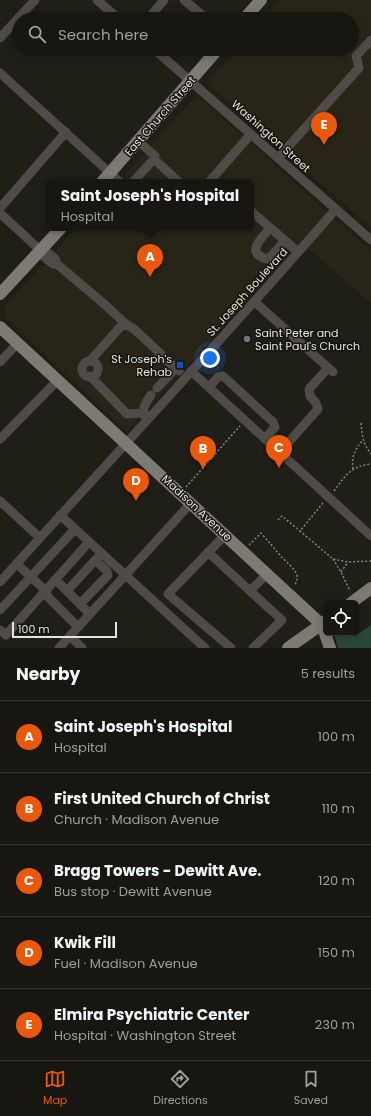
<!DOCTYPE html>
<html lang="en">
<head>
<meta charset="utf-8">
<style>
	:root { --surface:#171611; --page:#201f1a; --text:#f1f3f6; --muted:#9e9f9f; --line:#363531; --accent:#ea580c }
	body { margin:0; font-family:Poppins,sans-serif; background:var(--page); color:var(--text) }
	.controls { position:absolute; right:12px; bottom:12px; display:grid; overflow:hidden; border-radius:6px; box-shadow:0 2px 10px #0003 }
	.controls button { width:36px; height:36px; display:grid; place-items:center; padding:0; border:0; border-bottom:1px solid var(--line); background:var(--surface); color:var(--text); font:20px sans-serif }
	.scale { position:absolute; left:12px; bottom:10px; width:105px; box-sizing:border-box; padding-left:4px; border:2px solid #e5e4df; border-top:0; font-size:11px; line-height:14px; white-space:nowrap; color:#e5e4df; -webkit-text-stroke:3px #16140e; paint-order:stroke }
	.you { position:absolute; left:210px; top:358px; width:14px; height:14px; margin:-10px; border:3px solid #fff; border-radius:50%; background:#1a73e8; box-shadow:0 0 0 6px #1a73e833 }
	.badge { display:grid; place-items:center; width:26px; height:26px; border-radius:50%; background:var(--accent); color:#fff; font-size:13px; font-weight:700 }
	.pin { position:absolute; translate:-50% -33px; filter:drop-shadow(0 1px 2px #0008) }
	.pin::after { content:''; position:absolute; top:21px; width:14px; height:12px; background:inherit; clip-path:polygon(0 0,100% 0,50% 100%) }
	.popup { position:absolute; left:46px; top:179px; width:208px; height:52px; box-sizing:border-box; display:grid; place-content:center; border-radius:6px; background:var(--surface); filter:drop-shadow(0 1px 3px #0005); font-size:13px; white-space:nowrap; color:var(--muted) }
	.popup b { font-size:15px; color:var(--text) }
	.popup::after { content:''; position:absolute; left:50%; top:100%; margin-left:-8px; border:8px solid transparent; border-top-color:var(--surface) }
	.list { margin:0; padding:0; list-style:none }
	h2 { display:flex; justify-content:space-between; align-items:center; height:52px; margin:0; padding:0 16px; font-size:17px }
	h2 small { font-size:13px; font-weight:400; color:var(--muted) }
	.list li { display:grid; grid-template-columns:26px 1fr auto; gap:12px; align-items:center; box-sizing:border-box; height:72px; padding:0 16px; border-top:1px solid var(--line) }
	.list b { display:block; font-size:15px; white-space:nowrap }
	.list p { margin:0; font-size:13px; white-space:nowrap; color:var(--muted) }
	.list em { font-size:13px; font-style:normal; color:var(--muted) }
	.icon { flex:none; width:22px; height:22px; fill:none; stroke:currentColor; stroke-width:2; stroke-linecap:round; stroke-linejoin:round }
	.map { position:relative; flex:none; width:371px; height:648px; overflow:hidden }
	.search { position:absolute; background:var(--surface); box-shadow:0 2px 10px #0003; left:12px; right:12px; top:12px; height:44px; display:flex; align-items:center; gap:10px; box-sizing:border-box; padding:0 14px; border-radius:22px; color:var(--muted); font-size:15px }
	.sheet { height:412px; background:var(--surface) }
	nav { display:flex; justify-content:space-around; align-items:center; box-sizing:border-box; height:56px; border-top:1px solid var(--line); background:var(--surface); font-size:11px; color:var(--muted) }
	nav a { display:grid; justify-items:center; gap:2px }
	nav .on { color:var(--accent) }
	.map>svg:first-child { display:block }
</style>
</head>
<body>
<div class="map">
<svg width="371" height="648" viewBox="0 0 371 648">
	<rect width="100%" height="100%" fill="#1f1e17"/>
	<!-- built -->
	<g fill="#282518">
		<polygon points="280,0 371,0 371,228 207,83 237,49 352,49 352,19 263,19"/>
		<polygon points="197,95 371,251 371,303 301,242 127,432 5,317 5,306 76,228 251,228 251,182 118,182"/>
	</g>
	<!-- green -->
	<polygon fill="#2a4839" points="371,625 371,648 338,648 334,633 351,633 354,637"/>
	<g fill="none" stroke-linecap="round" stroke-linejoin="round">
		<!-- path -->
		<g stroke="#84837d" stroke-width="1.5" stroke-dasharray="2 2" stroke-linecap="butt">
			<path d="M361 423C362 435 363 444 371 454"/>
			<path d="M353 469C351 458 355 449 363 440"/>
			<polyline points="186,487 240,426"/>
			<path d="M334 491C345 476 351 466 371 464"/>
			<polyline points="323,503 300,531 333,559 348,562 371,561"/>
			<polyline points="278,520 282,516 300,531"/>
			<path d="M249 545 261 533C268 541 274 548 280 555 287 564 304 573 294 586"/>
			<polyline points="333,559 341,572 350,591"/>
			<polyline points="341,572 348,562"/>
		</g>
		<!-- minor -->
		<g stroke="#4e4b48" stroke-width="9">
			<polyline points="97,0 119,19"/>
			<polyline points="184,0 207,19"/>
			<polyline points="148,19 164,0"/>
			<polyline points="0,38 35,0"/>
			<polyline points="154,49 371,240"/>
			<polyline points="0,73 120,182"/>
			<polyline points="278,158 359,68 356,56 371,40"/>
			<polyline points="154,159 179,182"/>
			<polyline points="133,182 154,159 155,156 138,141"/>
			<polyline points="209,182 251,134"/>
			<polyline points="0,208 66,132"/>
			<polyline points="251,211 298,252"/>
			<polyline points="0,213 41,251"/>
			<path d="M270 228C262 238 244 253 267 259L271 256 285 241"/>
			<path d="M41 251C48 252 56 257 57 264H53L43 256Z"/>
			<polyline points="57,264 103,303 127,325"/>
			<polyline points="255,302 333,372"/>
			<polyline points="165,359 179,371"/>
			<polyline points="90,361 121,326 127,325 134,329 162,355"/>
			<circle cx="90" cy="369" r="8"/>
			<polyline points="0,362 18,343"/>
			<polyline points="191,371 371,536"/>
			<polyline points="90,376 127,414 143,413"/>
			<polyline points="209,387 218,377 223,376 273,422 275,427 265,439"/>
			<polyline points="157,388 176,368"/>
			<path d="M146 419C141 408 145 404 151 395"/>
			<polyline points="0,439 58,380"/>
			<polyline points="280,452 318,409 316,403 310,396 309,389 328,368"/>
			<polyline points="0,501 40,538"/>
			<polyline points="60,515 205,648"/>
			<polyline points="225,535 168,594 231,648"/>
			<polyline points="208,552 250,591"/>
			<polyline points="17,564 46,591 48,597 78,627"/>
			<polyline points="56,580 90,614"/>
			<path d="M0 582C112 458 226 336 335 210"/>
			<polyline points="67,591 98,557"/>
			<polyline points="80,604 108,575 107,571 95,560"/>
			<polyline points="0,610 75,529"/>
			<polyline points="0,630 6,635 89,542"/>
			<polyline points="70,636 82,648"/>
			<polyline points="59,648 191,503"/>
			<polyline points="253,648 282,620 250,591 267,574"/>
		</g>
		<!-- major -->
		<g stroke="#7e7973" stroke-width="12">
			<polyline points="244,19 261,0"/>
			<polyline points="102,182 218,49"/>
			<polyline points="0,294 61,228"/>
			<polyline points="0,327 322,625 330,648"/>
			<polyline points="351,603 371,588"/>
			<polyline points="288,648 326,621"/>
		</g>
	</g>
	<!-- markers -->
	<circle fill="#6b7280" stroke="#16140e" stroke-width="1.5" cx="247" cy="339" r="4"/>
	<rect fill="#1a4fb4" stroke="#16140e" stroke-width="1.5" x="176" y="361" width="8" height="8" rx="2"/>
	<g text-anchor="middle" stroke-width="3" stroke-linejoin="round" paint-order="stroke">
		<!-- street labels -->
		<g font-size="11" fill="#e5e4df" stroke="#16140e">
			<text transform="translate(160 116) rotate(-49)" y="4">East Church Street</text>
			<text transform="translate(271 136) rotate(42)" y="4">Washington Street</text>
			<text transform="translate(247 292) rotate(-48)" y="4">St. Joseph Boulevard</text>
			<text transform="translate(197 508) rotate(43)" y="4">Madison Avenue</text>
		</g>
		<!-- poi labels -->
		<g font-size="11" fill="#e5e4df" stroke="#16140e" text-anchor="start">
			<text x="255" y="337">Saint Peter and<tspan x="255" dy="13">Saint Paul's Church</tspan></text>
			<text x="172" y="363" text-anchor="end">St Joseph's<tspan x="172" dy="13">Rehab</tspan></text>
		</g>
	</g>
</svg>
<div class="controls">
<button><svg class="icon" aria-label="locate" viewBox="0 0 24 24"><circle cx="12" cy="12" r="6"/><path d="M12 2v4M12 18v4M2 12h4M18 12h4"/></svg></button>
</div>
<div class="scale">100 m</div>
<div class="you"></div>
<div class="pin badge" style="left:150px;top:277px">A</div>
<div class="popup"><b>Saint Joseph's Hospital</b>Hospital</div>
<div class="pin badge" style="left:203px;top:469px">B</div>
<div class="pin badge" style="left:279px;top:468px">C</div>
<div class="pin badge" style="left:136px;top:501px">D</div>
<div class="pin badge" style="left:324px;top:145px">E</div>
<div class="search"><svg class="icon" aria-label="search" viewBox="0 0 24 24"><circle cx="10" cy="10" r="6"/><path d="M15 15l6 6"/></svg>Search here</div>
</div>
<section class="sheet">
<h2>Nearby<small>5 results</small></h2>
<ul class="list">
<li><span class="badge">A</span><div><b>Saint Joseph's Hospital</b><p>Hospital</p></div><em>100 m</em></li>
<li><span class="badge">B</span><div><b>First United Church of Christ</b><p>Church · Madison Avenue</p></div><em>110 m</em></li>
<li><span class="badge">C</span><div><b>Bragg Towers - Dewitt Ave.</b><p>Bus stop · Dewitt Avenue</p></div><em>120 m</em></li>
<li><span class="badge">D</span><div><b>Kwik Fill</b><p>Fuel · Madison Avenue</p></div><em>150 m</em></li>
<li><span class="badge">E</span><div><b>Elmira Psychiatric Center</b><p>Hospital · Washington Street</p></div><em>230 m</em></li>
</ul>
</section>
<nav>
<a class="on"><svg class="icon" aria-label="map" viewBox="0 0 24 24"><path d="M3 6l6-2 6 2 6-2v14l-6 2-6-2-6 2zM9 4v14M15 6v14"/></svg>Map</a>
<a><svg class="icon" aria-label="directions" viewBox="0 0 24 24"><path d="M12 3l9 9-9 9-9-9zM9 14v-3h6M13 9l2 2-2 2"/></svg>Directions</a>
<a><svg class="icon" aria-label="saved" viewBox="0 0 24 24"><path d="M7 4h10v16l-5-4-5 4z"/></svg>Saved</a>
</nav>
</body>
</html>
